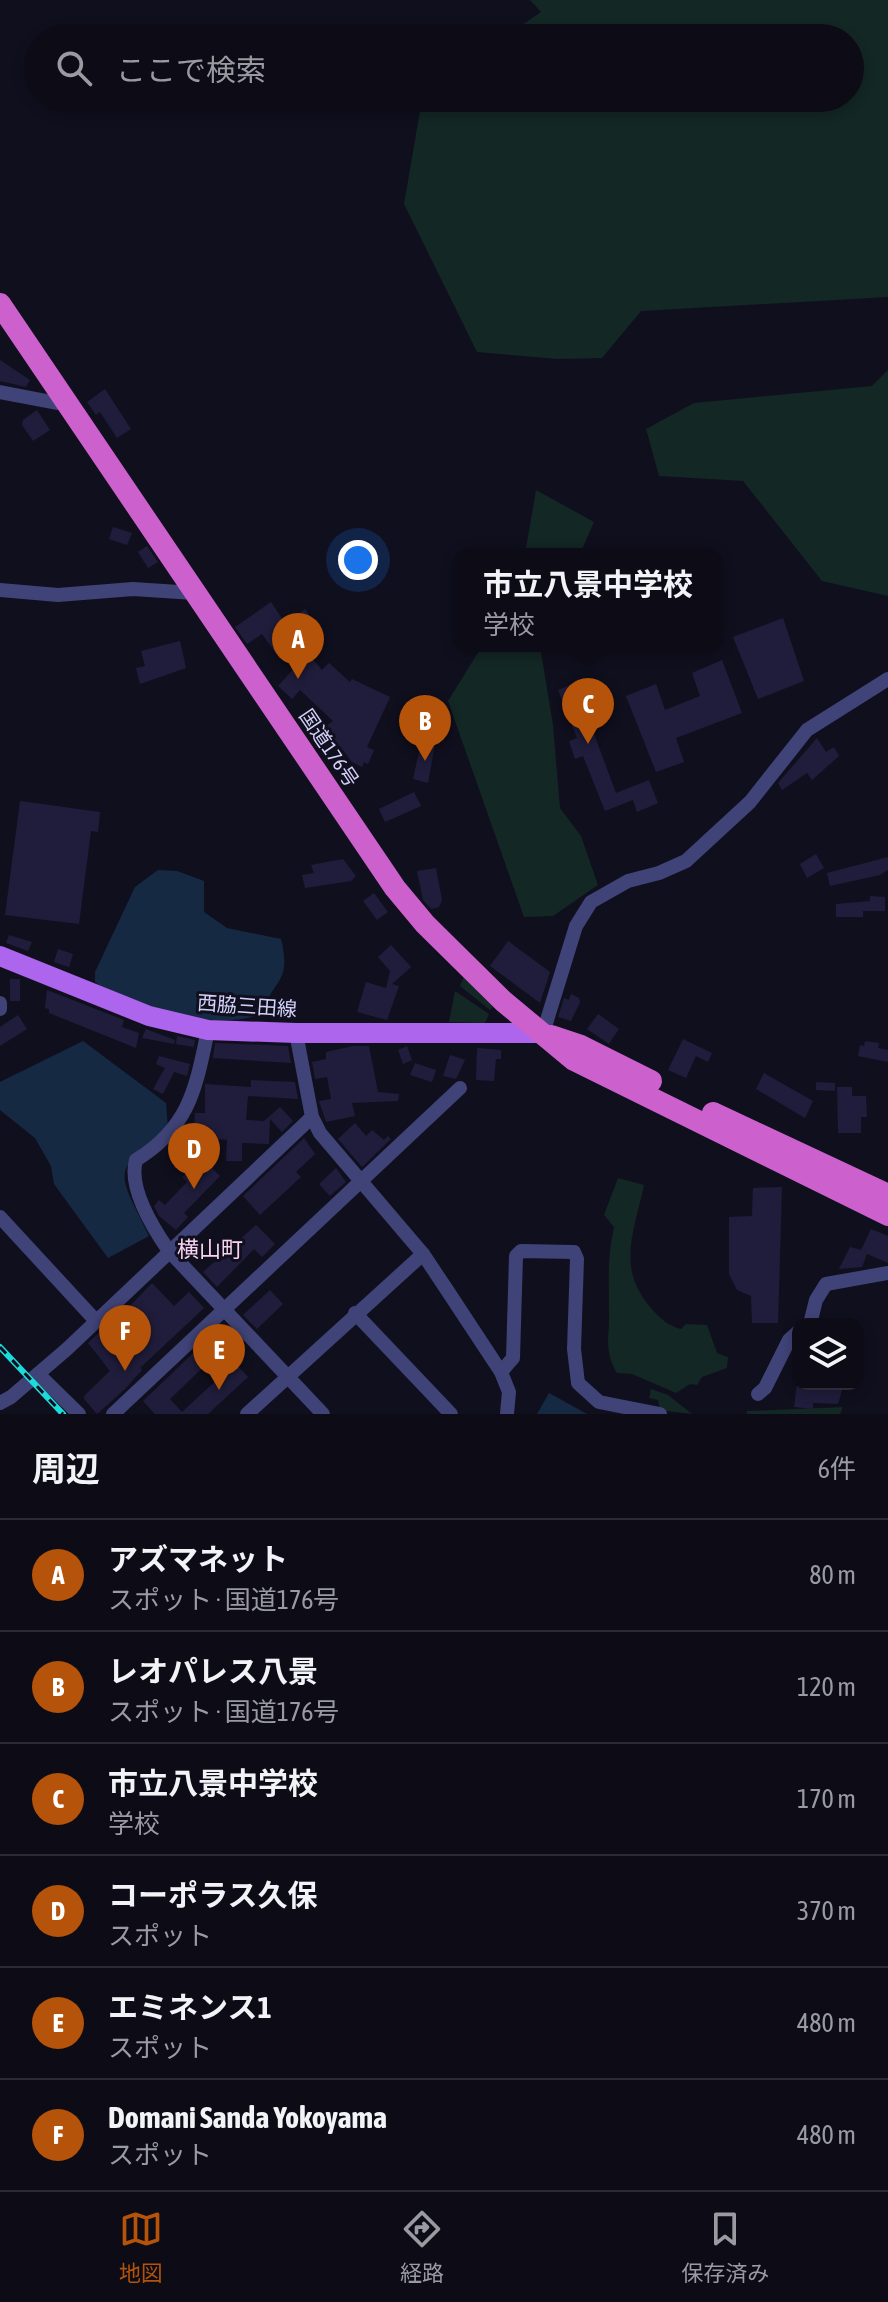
<!DOCTYPE html>
<html lang="ja">
<head>
<meta charset="utf-8">
<style>
	:root { --surface:#0c0b16; --page:#1a1923; --text:#f1f3f6; --muted:#9a9ba1; --line:#2c2b35; --accent:#b45309 }
	body { margin:0; font-family:"Asap Condensed","Noto Sans JP",sans-serif; background:var(--page); color:var(--text) }
	.controls { position:absolute; right:24px; bottom:24px; display:grid; overflow:hidden; border-radius:16px; box-shadow:0 4px 12px #0003 }
	.controls button { width:72px; height:72px; display:grid; place-items:center; padding:0; border:0; border-bottom:2px solid var(--line); background:var(--surface); color:var(--text); font:40px sans-serif }
	.you { position:absolute; left:358px; top:560px; width:28px; height:28px; margin:-20px; border:6px solid #fff; border-radius:50%; background:#1a73e8; box-shadow:0 0 0 12px #1a73e833 }
	.badge { display:grid; place-items:center; width:52px; height:52px; border-radius:50%; background:var(--accent); color:#fff; font-size:26px; font-weight:700 }
	.pin { position:absolute; translate:-50% -66px; filter:drop-shadow(0 2px 4px #0008) }
	.pin::after { content:''; position:absolute; top:42px; width:28px; height:24px; background:inherit; clip-path:polygon(0 0,100% 0,50% 100%) }
	.popup { position:absolute; left:454px; top:548px; width:268px; height:104px; box-sizing:border-box; display:grid; place-content:center; border-radius:16px; background:var(--surface); filter:drop-shadow(0 2px 6px #0005); font-size:26px; white-space:nowrap; color:var(--muted) }
	.popup b { font-size:30px; color:var(--text) }
	.popup::after { content:''; position:absolute; left:50%; top:100%; margin-left:-16px; border:16px solid transparent; border-top-color:var(--surface) }
	.list { margin:0; padding:0; list-style:none }
	h2 { display:flex; justify-content:space-between; align-items:center; height:104px; margin:0; padding:0 32px; font-size:34px }
	h2 small { font-size:26px; font-weight:400; color:var(--muted) }
	.list li { display:grid; grid-template-columns:52px 1fr auto; gap:24px; align-items:center; box-sizing:border-box; height:112px; padding:0 32px; border-top:2px solid var(--line) }
	.list b { display:block; font-size:30px; white-space:nowrap }
	.list p { margin:0; font-size:26px; white-space:nowrap; color:var(--muted) }
	.list em { font-size:26px; font-style:normal; color:var(--muted) }
	.icon { flex:none; width:44px; height:44px; fill:none; stroke:currentColor; stroke-width:2; stroke-linecap:round; stroke-linejoin:round }
	.map { position:relative; flex:none; width:888px; height:1414px; overflow:hidden }
	.search { position:absolute; background:var(--surface); box-shadow:0 4px 12px #0003; left:24px; right:24px; top:24px; height:88px; display:flex; align-items:center; gap:20px; box-sizing:border-box; padding:0 28px; border-radius:44px; color:var(--muted); font-size:30px }
	.sheet { height:776px; background:var(--surface) }
	nav { display:flex; justify-content:space-around; align-items:center; box-sizing:border-box; height:112px; border-top:2px solid var(--line); background:var(--surface); font-size:22px; color:var(--muted) }
	nav a { display:grid; justify-items:center; gap:4px }
	nav .on { color:var(--accent) }
	.map>svg:first-child { display:block }
</style>
</head>
<body>
<div class="map">
<svg width="888" height="1414" viewBox="0 0 888 1414">
	<rect width="100%" height="100%" fill="#100f1e"/>
	<!-- green -->
	<g fill="#132724">
		<polygon points="530,0 888,0 888,297 641,311 602,358 557,359 477,352 404,204 421,105 429,98 850,98 850,38 503,38 541,12"/>
		<polygon points="888,370 888,596 822,581 743,481 659,476 646,429 694,403 872,386"/>
		<polygon points="536,490 594,522 580,554 525,554"/>
		<polygon points="482,646 540,646 553,725 560,808 581,836 598,885 553,916 524,917 448,701"/>
		<polygon points="465,974 493,1007 490,1010 460,986"/>
		<polygon points="455,991 489,1014 485,1023 449,1022"/>
		<path d="M618 1178 644 1185C634 1232 616 1268 651 1308 660 1318 668 1326 681 1329L686 1324 707 1325 717 1353 728 1357 727 1368 702 1377 697 1385 690 1384 676 1393 632 1374 617 1373C603 1350 610 1335 609 1311 609 1277 607 1261 614 1227L604 1215Z"/>
		<polygon points="651,1389 668,1395 692,1414 660,1410 658,1400 649,1398"/>
		<polygon points="843,1407 840,1414 747,1414 747,1411"/>
	</g>
	<!-- water -->
	<g fill="#152a42">
		<path d="M158 870 177 871 204 881V912L227 928 281 939C292 984 273 978 262 1014 219 1031 131 1011 95 982V972L135 887Z"/>
		<path d="M83 1041 166 1103 168 1129C107 1173 120 1173 149 1236L108 1258 54 1184 51 1166 35 1138 0 1110V1082Z"/>
		<polygon points="549,1393 587,1414 537,1414"/>
	</g>
	<!-- building -->
	<g fill="#201d3c">
		<polygon points="0,360 30,380 26,387 0,381"/>
		<polygon points="105,389 131,429 117,438 100,412 96,415 87,402"/>
		<polygon points="37,410 50,430 33,441 22,425 23,420"/>
		<polygon points="113,527 132,533 127,545 109,539"/>
		<polygon points="147,546 158,562 148,568 138,552"/>
		<polygon points="271,602 285,623 305,609 315,624 294,637 322,670 329,663 350,682 352,679 390,697 367,747 374,750 368,764 364,762 362,767 352,762 339,745 326,755 312,737 333,721 300,690 292,699 278,686 297,665 279,658 262,634 247,644 235,627"/>
		<polygon points="783,618 804,681 758,699 733,637"/>
		<polygon points="180,641 186,668 140,684 136,668 145,666 141,651"/>
		<polygon points="722,660 742,713 676,738 684,762 656,772 626,696 656,684 665,710 700,696 692,673"/>
		<polygon points="575,683 616,793 649,780 658,803 637,812 633,800 605,811 583,756 575,759 569,741 577,738 558,690"/>
		<polygon points="425,725 438,728 428,783 413,779"/>
		<polygon points="817,738 826,752 834,747 839,756 812,780 807,773 782,790 778,783"/>
		<polygon points="414,792 421,806 385,822 379,809"/>
		<polygon points="20,801 100,812 98,832 91,831 79,924 5,915"/>
		<polygon points="816,854 824,868 807,878 800,864"/>
		<polygon points="888,857 888,870 880,875 830,886 827,873"/>
		<polygon points="343,859 356,876 351,881 305,888 302,875 314,873 311,865"/>
		<polygon points="436,868 442,900 439,907 431,909 423,900 417,871"/>
		<polygon points="374,893 388,912 377,920 363,901"/>
		<polygon points="870,896 885,897 885,911 863,911 863,917 836,917 836,904 870,901"/>
		<polygon points="9,935 32,942 28,951 6,943"/>
		<polygon points="508,941 550,972 540,1003 490,966"/>
		<polygon points="391,945 411,967 392,984 399,986 387,1020 357,1012 366,982 386,988 390,971 378,957"/>
		<polygon points="58,949 73,954 69,967 54,962"/>
		<rect x="10" y="979" width="10" height="22"/>
		<polygon points="47,990 124,1020 122,1027 139,1033 136,1048 49,1013 49,1009 45,1008"/>
		<polygon points="571,994 579,998 580,1002 571,1021 558,1017 564,998 569,1000"/>
		<polygon points="598,1014 619,1029 609,1044 587,1029"/>
		<polygon points="18,1015 27,1029 0,1046 0,1027"/>
		<polygon points="146,1029 175,1040 174,1044 142,1038"/>
		<polygon points="177,1036 195,1040 194,1047 176,1044"/>
		<polygon points="683,1039 712,1053 708,1062 696,1056 686,1078 668,1070"/>
		<polygon points="865,1041 879,1043 878,1048 888,1050 888,1062 858,1056 860,1045 864,1046"/>
		<polygon points="215,1043 288,1046 291,1063 213,1058"/>
		<polygon points="353,1046 369,1046 378,1092 399,1094 398,1101 352,1103 355,1116 326,1122 319,1101 331,1099 327,1077 315,1079 312,1062 326,1059 326,1052"/>
		<polygon points="407,1046 412,1060 403,1064 398,1050"/>
		<polygon points="477,1048 501,1050 501,1059 496,1059 494,1081 476,1080"/>
		<polygon points="450,1055 465,1060 456,1079 443,1076"/>
		<polygon points="159,1056 190,1064 187,1076 174,1072 163,1094 153,1089 165,1068 156,1064"/>
		<polygon points="415,1063 436,1070 432,1082 410,1075"/>
		<polygon points="764,1073 813,1101 805,1118 756,1089"/>
		<polygon points="251,1080 295,1082 298,1099 248,1096 246,1120 264,1121 280,1107 293,1121 282,1132 270,1119 269,1144 242,1143 242,1161 226,1161 227,1140 188,1136 188,1127 194,1126 195,1113 205,1113 205,1084 251,1087"/>
		<polygon points="816,1082 835,1083 835,1091 816,1090"/>
		<polygon points="837,1087 852,1087 852,1096 866,1096 867,1117 861,1117 861,1133 838,1133"/>
		<polygon points="355,1123 366,1136 372,1130 384,1140 388,1136 391,1139 362,1167 338,1139"/>
		<polygon points="304,1138 315,1154 296,1172 301,1177 260,1215 243,1196"/>
		<polygon points="207,1163 220,1176 184,1213 188,1217 176,1230 159,1216 154,1206 159,1200 165,1205 187,1182 182,1177 190,1170 195,1175"/>
		<polygon points="336,1168 346,1182 330,1196 319,1184"/>
		<polygon points="782,1187 778,1323 752,1323 751,1296 737,1290 729,1274 729,1217 752,1216 753,1188"/>
		<polygon points="256,1225 275,1244 262,1257 254,1249 217,1287 203,1272"/>
		<polygon points="871,1229 888,1236 888,1263 867,1254 862,1267 839,1269 850,1247 861,1250"/>
		<polygon points="152,1283 174,1306 189,1292 204,1308 140,1368 142,1370 125,1389 97,1414 84,1399 85,1395 110,1371 88,1343 103,1329 106,1331"/>
		<polygon points="270,1290 283,1304 257,1329 243,1315"/>
		<polygon points="210,1337 222,1349 170,1399 182,1412 235,1363 248,1377 208,1414 155,1414 143,1401"/>
		<polygon points="797,1384 844,1384 838,1404 813,1403 813,1409 794,1407"/>
	</g>
	<g fill="none" stroke-linecap="round" stroke-linejoin="round">
		<!-- minor -->
		<g stroke="#3f4377" stroke-width="14">
			<polyline points="0,392 57,403 65,400"/>
			<polyline points="0,590 58,595 133,589 194,593"/>
			<polyline points="0,1003 0,1009"/>
			<path d="M208 1030C196 1087 190 1127 136 1160 128 1188 153 1228 169 1251L323 1414"/>
			<polyline points="296,1033 312,1117 320,1133 423,1254 447,1290 501,1372 509,1392 507,1414"/>
			<polyline points="543,1033 576,926 591,902 628,881 659,873 686,861 750,802 807,730 888,679"/>
			<polyline points="0,1217 96,1321"/>
			<polyline points="355,1313 451,1414"/>
			<polyline points="810,1324 816,1300 826,1284 888,1273"/>
			<polyline points="501,1372 513,1358 516,1256 521,1251 574,1252 577,1259 574,1349 578,1383 599,1402 660,1414"/>
			<polyline points="38,1374 79,1414"/>
			<polyline points="758,1394 765,1388 789,1340 798,1332"/>
			<polyline points="0,1403 11,1397 67,1349 312,1117"/>
			<polyline points="113,1414 460,1088"/>
			<polyline points="247,1414 423,1254"/>
		</g>
		<!-- primary -->
		<polyline stroke="#ac65ec" stroke-width="20" points="0,956 149,1016 208,1030 296,1033 543,1033"/>
		<!-- trunk -->
		<g stroke="#cc60cd" stroke-width="22">
			<polyline points="0,304 395,888 425,924 503,1001 574,1060 888,1215"/>
			<polyline points="551,1036 581,1046 651,1081"/>
			<polyline points="713,1113 888,1195"/>
		</g>
		<!-- rail casing -->
		<g stroke="#1bdcdb" stroke-width="6">
			<polyline id="rail" points="0,1347 63,1414"/>
		</g>
		<!-- rail -->
		<use href="#rail" stroke="#100f1e" stroke-width="3" stroke-dasharray="9" stroke-linecap="butt"/>
	</g>
	<g text-anchor="middle" stroke-width="6" stroke-linejoin="round" paint-order="stroke">
		<!-- street labels -->
		<g font-size="20" fill="#d2d1f9" stroke="#100f1e">
			<text transform="translate(329 748) rotate(56)" y="7">国道176号</text>
			<text transform="translate(247 1006) rotate(4)" y="7">西脇三田線</text>
		</g>
		<!-- neighbourhood labels -->
		<g font-size="22" fill="#fad3ef" stroke="#100f1e">
			<text x="210" y="1257">横山町</text>
		</g>
	</g>
</svg>
<div class="controls">
<button><svg class="icon" aria-label="layers" viewBox="0 0 24 24"><path d="M12 4l9 5-9 5-9-5zM3 14l9 5 9-5"/></svg></button>
</div>
<div class="you"></div>
<div class="pin badge" style="left:298px;top:679px">A</div>
<div class="pin badge" style="left:425px;top:761px">B</div>
<div class="pin badge" style="left:588px;top:744px">C</div>
<div class="popup"><b>市立八景中学校</b>学校</div>
<div class="pin badge" style="left:194px;top:1189px">D</div>
<div class="pin badge" style="left:219px;top:1390px">E</div>
<div class="pin badge" style="left:125px;top:1371px">F</div>
<div class="search"><svg class="icon" aria-label="search" viewBox="0 0 24 24"><circle cx="10" cy="10" r="6"/><path d="M15 15l6 6"/></svg>ここで検索</div>
</div>
<section class="sheet">
<h2>周辺<small>6件</small></h2>
<ul class="list">
<li><span class="badge">A</span><div><b>アズマネット</b><p>スポット · 国道176号</p></div><em>80 m</em></li>
<li><span class="badge">B</span><div><b>レオパレス八景</b><p>スポット · 国道176号</p></div><em>120 m</em></li>
<li><span class="badge">C</span><div><b>市立八景中学校</b><p>学校</p></div><em>170 m</em></li>
<li><span class="badge">D</span><div><b>コーポラス久保</b><p>スポット</p></div><em>370 m</em></li>
<li><span class="badge">E</span><div><b>エミネンス1</b><p>スポット</p></div><em>480 m</em></li>
<li><span class="badge">F</span><div><b>Domani Sanda Yokoyama</b><p>スポット</p></div><em>480 m</em></li>
</ul>
</section>
<nav>
<a class="on"><svg class="icon" aria-label="map" viewBox="0 0 24 24"><path d="M3 6l6-2 6 2 6-2v14l-6 2-6-2-6 2zM9 4v14M15 6v14"/></svg>地図</a>
<a><svg class="icon" aria-label="directions" viewBox="0 0 24 24"><path d="M12 3l9 9-9 9-9-9zM9 14v-3h6M13 9l2 2-2 2"/></svg>経路</a>
<a><svg class="icon" aria-label="saved" viewBox="0 0 24 24"><path d="M7 4h10v16l-5-4-5 4z"/></svg>保存済み</a>
</nav>
</body>
</html>
